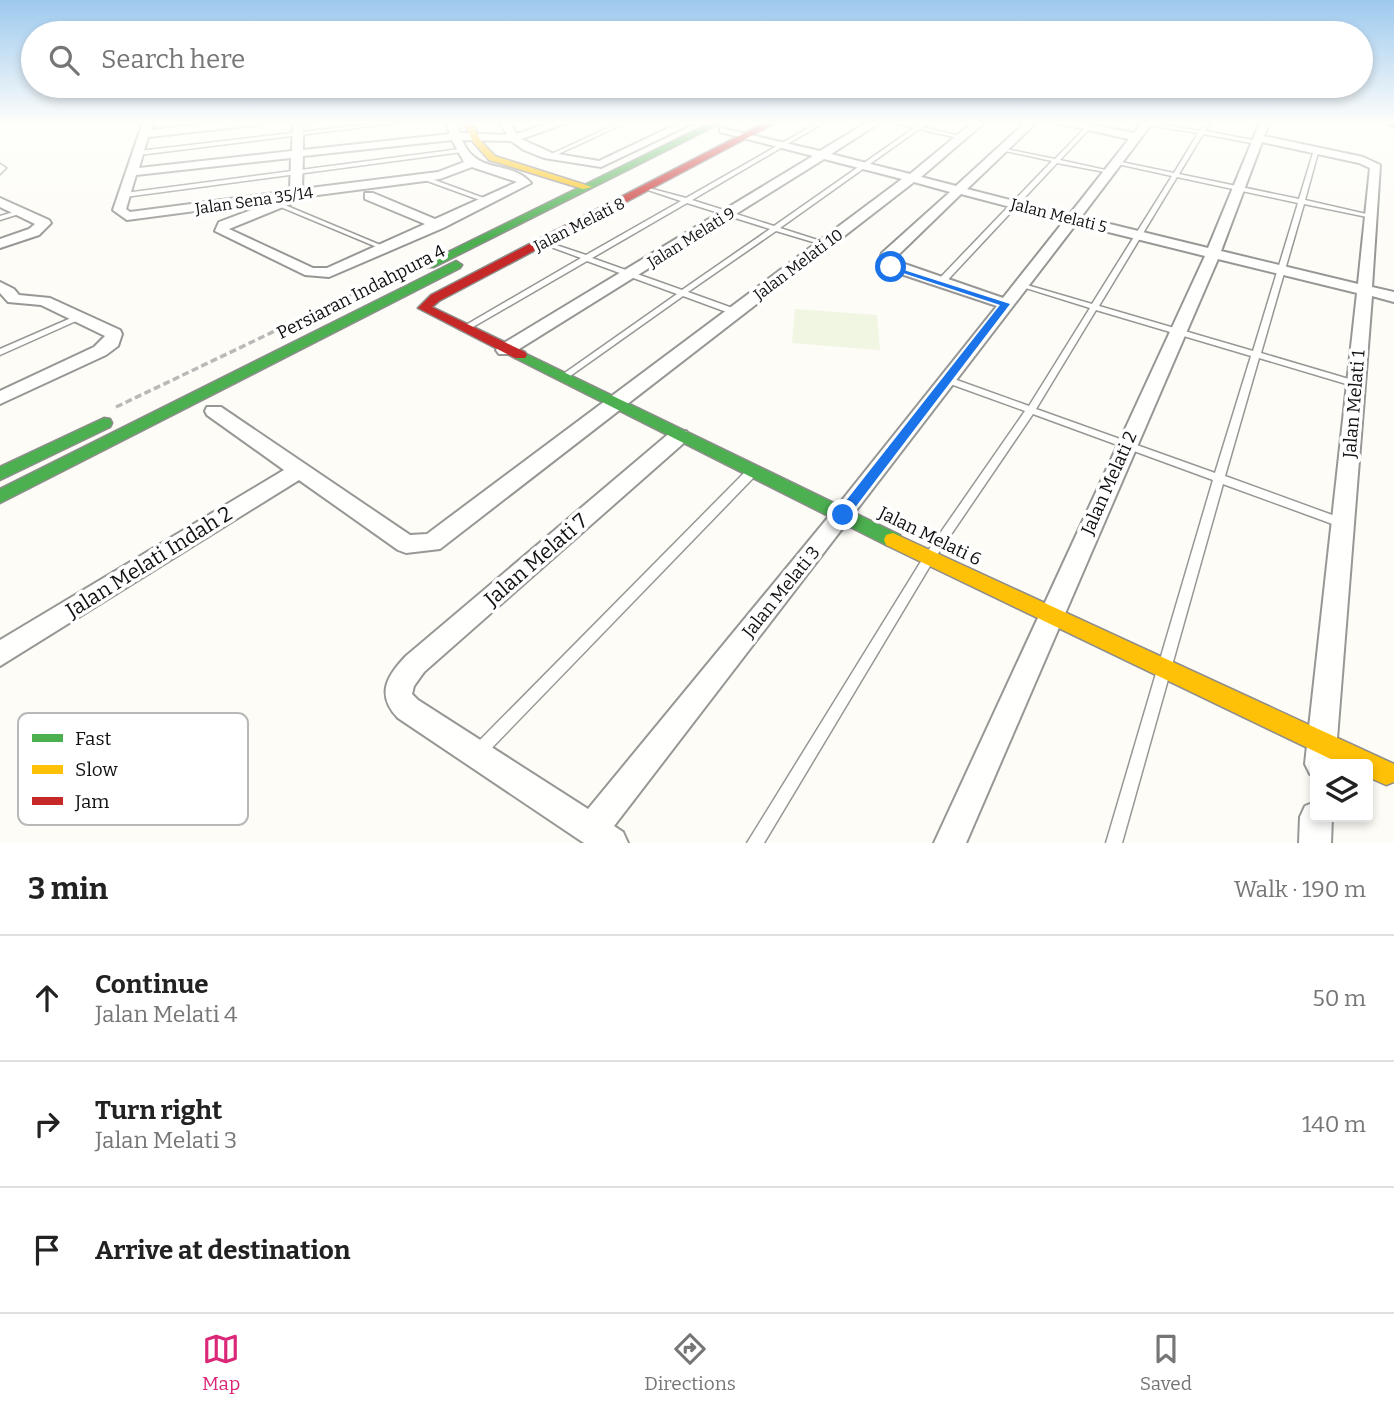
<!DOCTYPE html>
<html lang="en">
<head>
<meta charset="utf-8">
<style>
	:root { --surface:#fff; --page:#f2f2f2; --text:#222; --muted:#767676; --line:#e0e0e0; --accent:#db2777 }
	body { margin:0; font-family:Bitter,serif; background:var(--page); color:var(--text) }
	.controls { position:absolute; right:21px; bottom:21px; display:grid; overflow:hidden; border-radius:7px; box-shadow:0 4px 10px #0003 }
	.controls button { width:63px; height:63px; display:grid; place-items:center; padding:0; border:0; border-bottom:2px solid var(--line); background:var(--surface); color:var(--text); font:35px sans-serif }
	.stop { position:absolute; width:21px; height:21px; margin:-16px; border:5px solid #1a73e8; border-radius:50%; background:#fff }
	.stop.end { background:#1a73e8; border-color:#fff; box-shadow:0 2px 7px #0008 }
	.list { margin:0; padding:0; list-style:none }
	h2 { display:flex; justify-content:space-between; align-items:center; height:91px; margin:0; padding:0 28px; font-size:30px }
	h2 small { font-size:23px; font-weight:400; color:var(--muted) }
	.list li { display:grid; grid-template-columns:46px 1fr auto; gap:21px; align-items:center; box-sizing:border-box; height:126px; padding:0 28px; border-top:2px solid var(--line) }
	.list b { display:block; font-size:26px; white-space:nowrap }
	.list p { margin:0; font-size:23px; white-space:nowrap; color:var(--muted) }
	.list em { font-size:23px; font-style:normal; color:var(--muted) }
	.icon { flex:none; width:38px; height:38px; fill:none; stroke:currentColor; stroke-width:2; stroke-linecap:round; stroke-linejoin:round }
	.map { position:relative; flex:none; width:1394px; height:843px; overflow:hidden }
	.search { position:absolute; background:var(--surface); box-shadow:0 4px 10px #0003; left:21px; right:21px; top:21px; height:77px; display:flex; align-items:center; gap:18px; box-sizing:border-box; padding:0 24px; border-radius:38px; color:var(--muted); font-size:26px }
	.sheet { height:469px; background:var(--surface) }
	nav { display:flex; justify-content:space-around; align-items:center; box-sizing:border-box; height:98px; border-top:2px solid var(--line); background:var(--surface); font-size:19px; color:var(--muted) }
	nav a { display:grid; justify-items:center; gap:4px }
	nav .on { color:var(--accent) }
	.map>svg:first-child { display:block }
</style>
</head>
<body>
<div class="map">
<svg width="1394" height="843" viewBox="0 0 1394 843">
	<rect width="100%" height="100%" fill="#fdfcf7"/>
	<!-- pitch -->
	<polygon fill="#f0f6e1" points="795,309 877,315 880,350 792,343"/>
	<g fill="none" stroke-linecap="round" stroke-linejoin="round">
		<!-- lane casing -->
		<g stroke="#979795" stroke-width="3">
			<g id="lane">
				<polygon points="386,122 403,122 139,155 136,153 139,151"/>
				<polygon points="621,122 628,122 554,156 549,155"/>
				<path d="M819 122H825L692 200 774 226 914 128 891 122H901L917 126 922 122H928L922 127 965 137 962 139 919 129 780 228 827 243V245H823L776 231 688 292 738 310V314H732L683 296 566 379H560L559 377 677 294 587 261 466 331H463L459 329 581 258 540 243V241H544L586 255 681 201 645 189V187L686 198ZM687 203 770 229 682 290 592 258Z"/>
				<path d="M1146 122 1200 131 1205 122H1210L1205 131 1258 141 1259 142 1256 144 1203 134 1179 174 1299 199 1314 150 1319 149 1305 200 1375 216 1372 218 1304 204 1261 353 1359 382 1361 384 1359 386H1353L1259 358 1225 476 1346 520 1348 523 1346 526 1342 527 1338 526 1223 484 1122 843H1106L1213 480 1033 414 933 561 764 843H747L925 555 1025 411 945 382 943 380 945 378H951L1029 406 1090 308 1016 285 1020 283 1092 304 1172 176 1113 163 1116 161 1174 173 1198 133 1148 125ZM1177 177 1298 203 1253 351 1099 306ZM1096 310 1251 356 1215 473 1036 409Z"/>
				<polygon points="1087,126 1089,127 1089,129 1060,160 1110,171 1110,173 1057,163 943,285 937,285 937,281 1052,161 1001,150 1001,148 1055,159"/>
				<polygon points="460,149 463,151 462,152 125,197 122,195 125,193"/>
				<polygon points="0,164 6,168 0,174"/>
				<polygon points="421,175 492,201 493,202 488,203 419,178 418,177"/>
				<polygon points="276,203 280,203 390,249 384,250 276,205"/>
				<polygon points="20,210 23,212 22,213 0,220 0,216"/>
				<polygon points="78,315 81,315 85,317 0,355 0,349"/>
				<polygon points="752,468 756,469 757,472 756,475 484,756 479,758 474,756 472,751 474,746 748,469"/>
			</g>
		</g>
		<!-- street casing -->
		<g stroke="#979795" stroke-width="4">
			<g id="street">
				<path d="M143 122H153L151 130 224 122H260L255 125 148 137 139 168 292 151 293 122H303V150L450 134 446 122H456L460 133 507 135 500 122H510L516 134 554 122H569L521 139 552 153 599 161 681 122H695L601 167 544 158 524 150 511 141 462 140C477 176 510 159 531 183L443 228 329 277 305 275 215 231 219 222 278 200 127 220 113 210ZM452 140 464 162 438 172 302 189 303 156ZM291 158 290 191 130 212 126 209 136 175ZM472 167 517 182 435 219 373 193H365V199L425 224 327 268H313L229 229 310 196 440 179Z"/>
				<path d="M868 122H881L831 154 910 174 973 122H985L921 177 956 186 1026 122H1037L967 189 1069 215 1129 139 1053 122H1076L1134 133 1142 122H1153L1081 217 1208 248 1260 122H1270L1264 136 1363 157 1380 165 1372 287 1394 292V302L1372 296 1335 764H1315V777L1310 774 1305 764 1357 293 1218 259 966 843H934L1205 256 1076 224 614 826 623 832 628 843H584L398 718C376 695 386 677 406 656L672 431H686L689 436 686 441 424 672 414 686 412 694 418 700 588 809 835 509 997 306 886 269 879 261 882 253 950 192 914 182 440 549 406 553 398 550 299 480 0 666V640L284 470 207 415 205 411 207 407H221L410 535 427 534 902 179 824 159 511 354H499L496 350 499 346 813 156 720 132V128L820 151ZM1262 142 1359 163 1370 168 1358 284 1221 251ZM961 194 1064 221 1003 298 893 260Z"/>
				<polygon points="0,198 49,220 51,223 39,235 0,248 0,239 29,229 35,224 0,207"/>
				<polygon points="0,282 14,289 19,295 50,298 120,330 122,334 118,346 106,355 0,404 0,391 94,347 105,336 41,305 8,302 0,293"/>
				<polygon points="1315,802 1315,817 1332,817 1331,843 1299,843 1300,817 1305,806"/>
			</g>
		</g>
		<!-- fast casing -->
		<g stroke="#8e8d8b" stroke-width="3">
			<g id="fast">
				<polygon points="712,122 723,122 434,267 426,267 424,264"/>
				<polygon points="456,261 462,265 460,268 0,503 0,489"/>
				<polygon points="520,351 900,535 902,540 900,545 893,547 886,545 515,358 513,355 515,352"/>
				<polygon points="104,418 110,419 112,423 110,427 0,480 0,467"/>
			</g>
		</g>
		<!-- slow casing -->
		<g stroke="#8e8d8b" stroke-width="3">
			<g id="slow">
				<polygon points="464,122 472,122 481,141 495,156 592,187 583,189 489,160 473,142"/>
				<polygon points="893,533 1394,764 1394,782 1386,785 1368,777 1368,764 1341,764 886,545 884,540 886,535"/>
			</g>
		</g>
		<!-- jam casing -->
		<g stroke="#8e8d8b" stroke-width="3">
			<g id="jam">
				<polygon points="766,122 777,122 439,301 432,307 525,352 527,355 525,358 515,358 418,308 431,295"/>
				<polygon points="1384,122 1394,122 1394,127"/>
			</g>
		</g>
		<!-- path-far1 -->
		<polyline stroke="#b9b9b8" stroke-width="2.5" stroke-dasharray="5 2.5" stroke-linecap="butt" points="300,319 374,284"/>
		<!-- path -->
		<polyline stroke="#b9b9b8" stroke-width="3.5" stroke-dasharray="7 3.5" stroke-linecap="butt" points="116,407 304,317"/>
		<!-- lane -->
		<use href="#lane" fill="#fffffe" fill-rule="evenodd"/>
		<!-- street -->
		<use href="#street" fill="#fffffe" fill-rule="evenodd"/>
		<!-- fast -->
		<use href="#fast" fill="#4caf50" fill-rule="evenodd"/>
		<!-- slow -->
		<use href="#slow" fill="#ffc107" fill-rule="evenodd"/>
		<!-- jam -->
		<use href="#jam" fill="#c62828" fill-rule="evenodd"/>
	</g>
	<!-- sky -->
	<linearGradient id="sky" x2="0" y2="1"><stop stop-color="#9dc9ee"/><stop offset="0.51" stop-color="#fefefb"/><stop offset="1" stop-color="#fefefb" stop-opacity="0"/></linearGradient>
	<rect width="1394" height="240" fill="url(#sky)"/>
	<!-- route -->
	<polygon fill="#1a73e8" points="888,265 1010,304 847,518 838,518 838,511 1000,305 888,268"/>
	<g text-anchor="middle" stroke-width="7" stroke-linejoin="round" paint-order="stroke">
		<!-- far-street labels -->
		<g font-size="16" fill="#111" stroke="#fff">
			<text transform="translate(254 200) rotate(-8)" y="6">Jalan Sena 35/14</text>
			<text transform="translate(1059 215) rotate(14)" y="6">Jalan Melati 5</text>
			<text transform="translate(579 224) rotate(-27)" y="6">Jalan Melati 8</text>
			<text transform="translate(691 237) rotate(-32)" y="6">Jalan Melati 9</text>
			<text transform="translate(798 264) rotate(-37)" y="6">Jalan Melati 10</text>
		</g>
		<!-- street labels -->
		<g font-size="18" fill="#111" stroke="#fff">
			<text transform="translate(361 292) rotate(-27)" y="6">Persiaran Indahpura 4</text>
			<text transform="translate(1354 404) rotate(-85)" y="6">Jalan Melati 1</text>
			<text transform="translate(1109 483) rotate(-66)" y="6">Jalan Melati 2</text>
			<text transform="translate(930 536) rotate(26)" y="6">Jalan Melati 6</text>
			<text transform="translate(781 592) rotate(-51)" y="6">Jalan Melati 3</text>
		</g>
		<!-- near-street labels -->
		<g font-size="21" fill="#111" stroke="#fff">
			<text transform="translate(536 560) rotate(-41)" y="7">Jalan Melati 7</text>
			<text transform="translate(149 562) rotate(-32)" y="7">Jalan Melati Indah 2</text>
		</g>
	</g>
	<!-- legend -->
	<rect x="18" y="713" width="230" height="112" rx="10" fill="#fff" stroke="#b8b8b8" stroke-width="2"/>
	<rect x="32" y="734" width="31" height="8" fill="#4caf50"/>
	<rect x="32" y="765" width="31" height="9" fill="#ffc107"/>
	<rect x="32" y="797" width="31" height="8" fill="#c62828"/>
	<g font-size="19" fill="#111">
		<text x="75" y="745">Fast</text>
		<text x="75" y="776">Slow</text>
		<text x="75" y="808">Jam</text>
	</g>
</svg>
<div class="controls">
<button><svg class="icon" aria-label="layers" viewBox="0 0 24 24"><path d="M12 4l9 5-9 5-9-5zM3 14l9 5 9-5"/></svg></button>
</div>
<div class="stop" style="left:891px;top:267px"></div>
<div class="stop end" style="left:843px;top:515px"></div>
<div class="search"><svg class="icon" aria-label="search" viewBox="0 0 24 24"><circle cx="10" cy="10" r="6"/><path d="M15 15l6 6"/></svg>Search here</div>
</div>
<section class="sheet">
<h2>3 min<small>Walk · 190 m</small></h2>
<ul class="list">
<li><svg class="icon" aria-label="ahead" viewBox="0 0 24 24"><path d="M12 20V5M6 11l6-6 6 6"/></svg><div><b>Continue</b><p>Jalan Melati 4</p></div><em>50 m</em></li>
<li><svg class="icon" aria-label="right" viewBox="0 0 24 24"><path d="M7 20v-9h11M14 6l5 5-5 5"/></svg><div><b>Turn right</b><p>Jalan Melati 3</p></div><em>140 m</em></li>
<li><svg class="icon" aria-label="arrive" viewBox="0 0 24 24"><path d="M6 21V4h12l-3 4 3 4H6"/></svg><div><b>Arrive at destination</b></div></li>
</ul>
</section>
<nav>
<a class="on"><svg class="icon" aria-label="map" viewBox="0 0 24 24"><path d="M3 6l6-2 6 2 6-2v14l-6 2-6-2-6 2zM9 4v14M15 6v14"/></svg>Map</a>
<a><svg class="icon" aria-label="directions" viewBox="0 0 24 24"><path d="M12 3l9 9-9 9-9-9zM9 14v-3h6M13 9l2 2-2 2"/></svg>Directions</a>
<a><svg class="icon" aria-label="saved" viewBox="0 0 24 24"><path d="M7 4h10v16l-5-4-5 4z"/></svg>Saved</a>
</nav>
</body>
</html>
